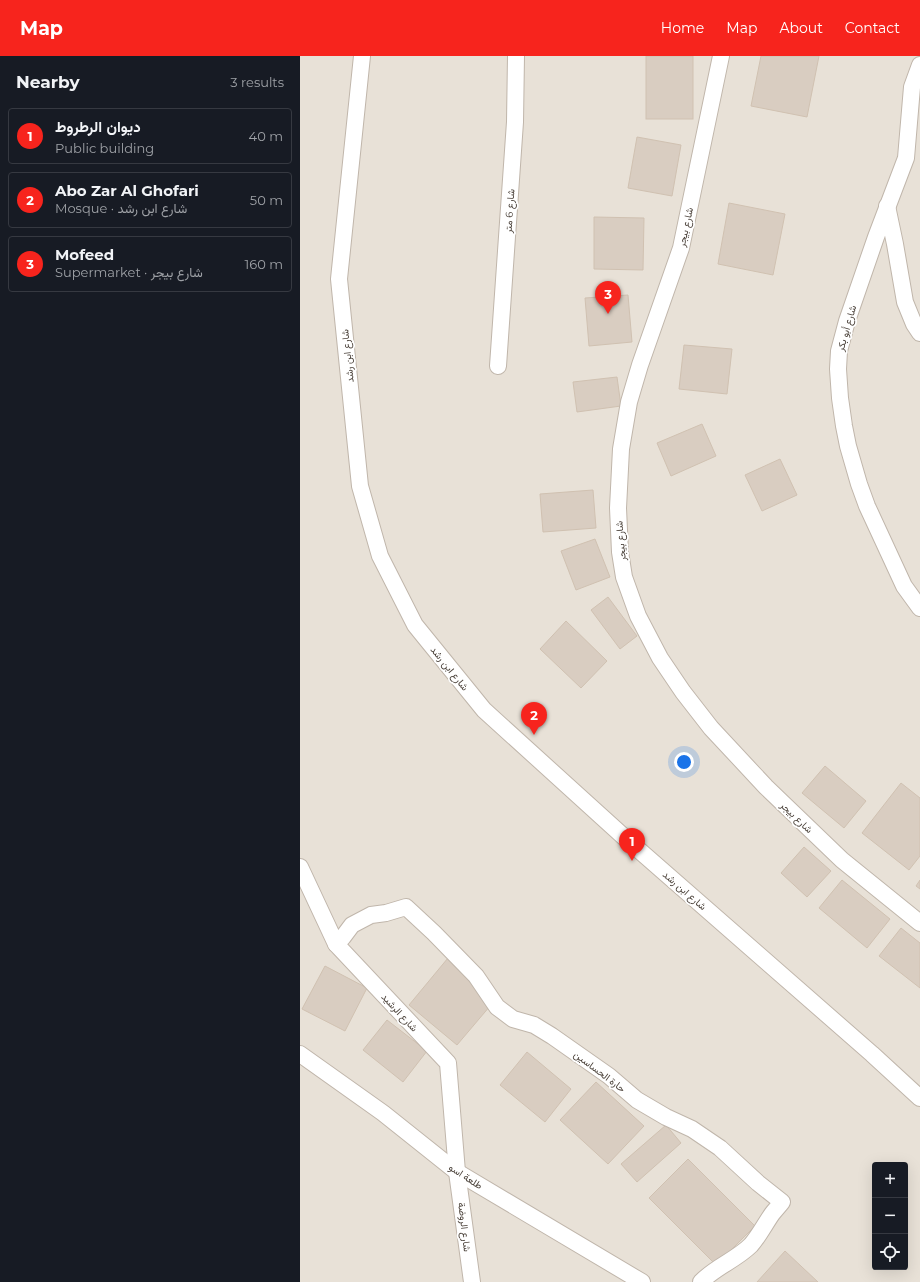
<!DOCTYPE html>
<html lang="en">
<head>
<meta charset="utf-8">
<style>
	:root { --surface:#171b24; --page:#242831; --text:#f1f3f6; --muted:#9ea1a6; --line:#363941; --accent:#f7241d }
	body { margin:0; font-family:Montserrat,Vazirmatn,sans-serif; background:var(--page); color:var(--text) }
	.controls { position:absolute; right:12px; bottom:12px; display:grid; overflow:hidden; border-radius:4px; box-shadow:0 4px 16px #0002 }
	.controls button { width:36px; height:36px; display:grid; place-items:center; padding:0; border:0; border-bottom:1px solid var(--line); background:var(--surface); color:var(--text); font:20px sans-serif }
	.you { position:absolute; left:384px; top:706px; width:14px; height:14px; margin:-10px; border:3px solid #fff; border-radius:50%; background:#1a73e8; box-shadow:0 0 0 6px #1a73e833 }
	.badge { display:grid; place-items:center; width:26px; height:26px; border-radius:50%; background:var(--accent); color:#fff; font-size:13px; font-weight:700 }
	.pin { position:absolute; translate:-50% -33px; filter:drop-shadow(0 1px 2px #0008) }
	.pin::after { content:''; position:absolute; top:21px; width:14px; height:12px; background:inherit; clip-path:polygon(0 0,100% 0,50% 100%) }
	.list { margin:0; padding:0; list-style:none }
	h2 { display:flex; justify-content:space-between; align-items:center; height:52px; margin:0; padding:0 16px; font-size:17px }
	h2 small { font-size:13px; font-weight:400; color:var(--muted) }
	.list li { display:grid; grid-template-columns:26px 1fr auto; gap:12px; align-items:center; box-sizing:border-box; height:56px; margin:0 8px 8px; padding:0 8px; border:1px solid var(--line); border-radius:4px }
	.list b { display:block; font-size:15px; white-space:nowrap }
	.list p { margin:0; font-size:13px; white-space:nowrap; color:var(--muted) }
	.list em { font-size:13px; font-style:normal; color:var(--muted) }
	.icon { flex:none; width:22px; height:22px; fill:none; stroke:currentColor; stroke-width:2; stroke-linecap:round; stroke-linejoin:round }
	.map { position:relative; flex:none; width:620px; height:1226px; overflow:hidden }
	header { display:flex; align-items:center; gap:24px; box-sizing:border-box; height:56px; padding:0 20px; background:var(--accent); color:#fff }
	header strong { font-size:19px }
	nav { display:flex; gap:22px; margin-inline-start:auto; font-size:14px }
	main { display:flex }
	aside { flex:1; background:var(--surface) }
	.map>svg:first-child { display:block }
</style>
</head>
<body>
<header>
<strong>Map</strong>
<nav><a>Home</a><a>Map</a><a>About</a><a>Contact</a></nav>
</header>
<main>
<aside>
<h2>Nearby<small>3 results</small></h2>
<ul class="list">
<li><span class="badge">1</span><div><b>ديوان الرطروط</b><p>Public building</p></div><em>40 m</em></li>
<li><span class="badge">2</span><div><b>Abo Zar Al Ghofari</b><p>Mosque · شارع ابن رشد</p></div><em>50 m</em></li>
<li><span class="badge">3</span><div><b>Mofeed</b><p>Supermarket · شارع بيجر</p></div><em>160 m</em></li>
</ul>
</aside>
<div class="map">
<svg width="620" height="1226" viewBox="0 0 620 1226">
	<rect width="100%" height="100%" fill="#f4efe9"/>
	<!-- residential -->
	<path fill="#e8e1d7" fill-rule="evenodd" d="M0 0H620V1226H0ZM575 1109H605V1211H575Z"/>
	<!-- building -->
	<g fill="#d9cdc1" stroke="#d0c1b1">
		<rect x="346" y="0" width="47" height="63"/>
		<polygon points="461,0 519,0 507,61 451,50"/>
		<polygon points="337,81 381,89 372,140 328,132"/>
		<polygon points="429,147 485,158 473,219 418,208"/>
		<polygon points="294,161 344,162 343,214 294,213"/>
		<polygon points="328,239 332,286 289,290 285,242"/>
		<polygon points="384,289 432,293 427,338 379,333"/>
		<polygon points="317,321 321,350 277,356 273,326"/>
		<polygon points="402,368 416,400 371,420 357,387"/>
		<polygon points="480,403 497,439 462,455 445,419"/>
		<polygon points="293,434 296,472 243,476 240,438"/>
		<polygon points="295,483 310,521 276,534 261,495"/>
		<polygon points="308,541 337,580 320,593 291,554"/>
		<polygon points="266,565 307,605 281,632 240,593"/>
		<polygon points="525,710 566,745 544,772 502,737"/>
		<polygon points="601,727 620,742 620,800 609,814 562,777"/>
		<polygon points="504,791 531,815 507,841 481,817"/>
		<polygon points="542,824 590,863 567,892 519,852"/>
		<polygon points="620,824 620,833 616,830"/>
		<polygon points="601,872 620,887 620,932 579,900"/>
		<polygon points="148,902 196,943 157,989 109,949"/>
		<polygon points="25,910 67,932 45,975 2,953"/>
		<polygon points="87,964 127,995 103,1026 63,994"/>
		<polygon points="227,996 271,1033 245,1066 200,1029"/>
		<polygon points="296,1026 344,1070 308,1108 260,1064"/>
		<polygon points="366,1069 381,1087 337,1126 321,1108"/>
		<polygon points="388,1103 455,1170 416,1209 349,1142"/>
		<polygon points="485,1195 518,1226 457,1226"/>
	</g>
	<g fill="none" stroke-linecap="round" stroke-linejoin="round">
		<!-- minor casing -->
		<g stroke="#c0b6ab" stroke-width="18">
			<g id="minor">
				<polyline points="62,0 39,223 60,430 80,500 115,569 184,654 324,781 572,998 620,1042"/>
				<polyline points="421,0 381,192 340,309 329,346 321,393 318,452 320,496 324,521 338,560 360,602 383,636 411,672 466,731 542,804 620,867"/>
				<polyline points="620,9 612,31 606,102 576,181 547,265 539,295 538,313 540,342 544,370 548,390 559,428 567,450 604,530 620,552"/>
				<polyline points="587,150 595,188 605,246 614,268 620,277"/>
				<polyline points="198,310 215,66 216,0"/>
				<polyline points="0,811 36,888 148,1007 157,1116 172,1226"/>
				<path d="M36 888 43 881 52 869 71 859 86 857 106 851 134 877 176 920 197 951 213 963 234 969 252 980 309 1020 337 1044 366 1061 392 1073 420 1092 458 1127 482 1146C479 1150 475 1154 472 1158 465 1168 459 1180 451 1189 436 1204 415 1211 401 1226"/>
				<polyline points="0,998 83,1057 157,1116 342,1226"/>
			</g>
		</g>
		<!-- minor -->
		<use href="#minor" stroke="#fff" stroke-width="16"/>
	</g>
	<g text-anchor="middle" stroke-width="3.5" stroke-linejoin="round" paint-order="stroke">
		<!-- street labels -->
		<g font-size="10" fill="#483f37" stroke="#fff">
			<text transform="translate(209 155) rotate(-86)" y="4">شارع 6 متر</text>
			<text transform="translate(385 171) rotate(-78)" y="4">شارع بيجر</text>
			<text transform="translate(546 272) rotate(-74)" y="4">شارع أبو بكر</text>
			<text transform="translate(47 300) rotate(-96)" y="4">شارع ابن رشد</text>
			<text transform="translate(320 485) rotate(-95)" y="4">شارع بيجر</text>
			<text transform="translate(150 612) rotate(51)" y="4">شارع ابن رشد</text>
			<text transform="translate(497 761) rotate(44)" y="4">شارع بيجر</text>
			<text transform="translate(385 834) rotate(41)" y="4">شارع ابن رشد</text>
			<text transform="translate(100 956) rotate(47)" y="4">شارع الرشيد</text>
			<text transform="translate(300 1015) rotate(37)" y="4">حارة الحساسين</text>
			<text transform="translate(166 1120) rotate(33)" y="4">طلعة اسو</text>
			<text transform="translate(165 1171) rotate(83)" y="4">شارع الروضة</text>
		</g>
	</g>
</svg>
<div class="controls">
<button>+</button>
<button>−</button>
<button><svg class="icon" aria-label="locate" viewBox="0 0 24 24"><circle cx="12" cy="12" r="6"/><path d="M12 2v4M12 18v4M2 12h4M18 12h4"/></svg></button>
</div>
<div class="you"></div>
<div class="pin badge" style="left:332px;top:805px">1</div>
<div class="pin badge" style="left:234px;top:679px">2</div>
<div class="pin badge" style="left:308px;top:258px">3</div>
</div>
</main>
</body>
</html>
